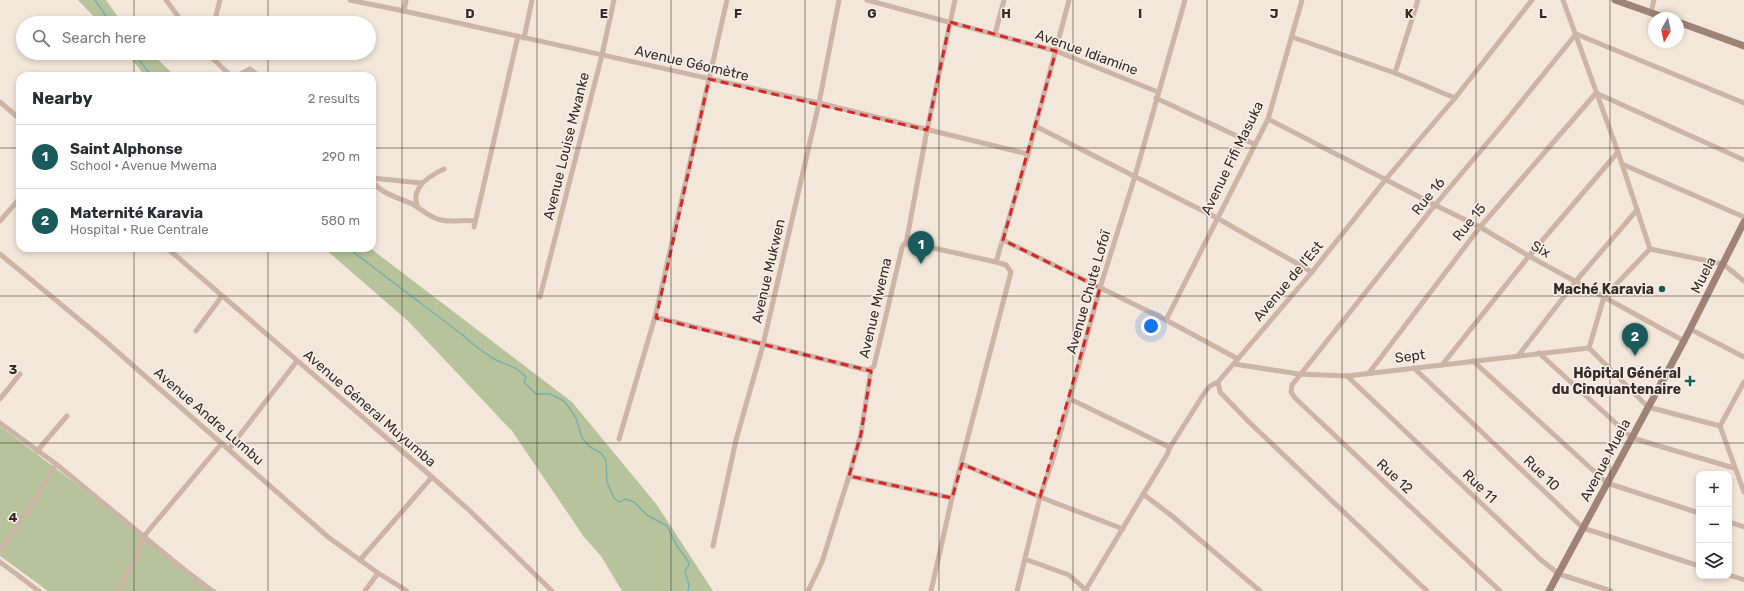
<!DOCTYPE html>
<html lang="en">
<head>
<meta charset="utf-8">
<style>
	:root { --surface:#fff; --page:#f2f2f3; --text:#2b2b33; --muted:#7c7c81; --line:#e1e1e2; --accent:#1b5a5b }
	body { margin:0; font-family:Rubik,sans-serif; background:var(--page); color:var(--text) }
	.controls { position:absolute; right:12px; bottom:12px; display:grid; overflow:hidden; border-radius:8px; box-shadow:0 2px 6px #0003 }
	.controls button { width:36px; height:36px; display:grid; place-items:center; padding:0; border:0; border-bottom:1px solid var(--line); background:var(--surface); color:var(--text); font:20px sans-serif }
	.compass { position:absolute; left:1648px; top:12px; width:36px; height:36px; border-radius:50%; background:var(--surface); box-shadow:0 2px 6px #0003; rotate:189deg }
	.you { position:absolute; left:1151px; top:326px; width:14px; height:14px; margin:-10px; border:3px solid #fff; border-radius:50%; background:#1a73e8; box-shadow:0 0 0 6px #1a73e833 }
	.badge { display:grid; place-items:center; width:26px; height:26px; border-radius:50%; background:var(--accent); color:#fff; font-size:13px; font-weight:700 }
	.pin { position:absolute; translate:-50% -33px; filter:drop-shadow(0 1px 2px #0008) }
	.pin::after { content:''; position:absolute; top:21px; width:14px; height:12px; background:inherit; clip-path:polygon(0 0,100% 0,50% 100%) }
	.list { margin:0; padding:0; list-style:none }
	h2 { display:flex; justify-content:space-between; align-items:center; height:52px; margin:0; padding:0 16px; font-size:17px }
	h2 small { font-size:13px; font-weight:400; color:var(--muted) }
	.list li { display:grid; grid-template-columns:26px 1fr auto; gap:12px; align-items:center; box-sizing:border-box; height:64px; padding:0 16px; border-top:1px solid var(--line) }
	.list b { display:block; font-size:15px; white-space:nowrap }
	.list p { margin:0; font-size:13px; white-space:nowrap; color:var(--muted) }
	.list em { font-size:13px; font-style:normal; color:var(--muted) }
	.icon { flex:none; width:22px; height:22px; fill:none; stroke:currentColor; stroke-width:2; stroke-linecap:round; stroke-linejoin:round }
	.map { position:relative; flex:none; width:1744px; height:591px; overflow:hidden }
	.search { position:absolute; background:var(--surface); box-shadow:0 2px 6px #0003; left:16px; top:16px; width:360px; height:44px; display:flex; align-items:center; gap:10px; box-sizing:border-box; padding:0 14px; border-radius:22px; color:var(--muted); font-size:15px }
	.panel { position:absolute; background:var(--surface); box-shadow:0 2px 6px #0003; left:16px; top:72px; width:360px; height:180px; border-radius:12px }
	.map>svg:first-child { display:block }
</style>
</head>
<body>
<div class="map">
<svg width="1744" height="591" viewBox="0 0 1744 591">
	<rect width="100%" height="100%" fill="#f3e6da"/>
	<!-- green -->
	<g fill="#b7c39a">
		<polygon points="78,0 106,0 122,23 100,23"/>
		<polygon points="127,53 151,53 175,76 145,76"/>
		<polygon points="324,248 370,248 572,402 657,505 713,591 622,591 601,556 584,537 512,431 408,321"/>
		<polygon points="0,426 206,583 217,591 48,591 0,556"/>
	</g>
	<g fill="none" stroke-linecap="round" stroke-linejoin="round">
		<!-- stream -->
		<g stroke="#78b1b0" stroke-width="1.5">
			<polyline points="95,0 111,23"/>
			<polyline points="133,53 152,76"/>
			<path d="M348 248 464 336C473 345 483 352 494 359 506 365 516 366 526 377L524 382 536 394H550L564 401 568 406 576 418 582 438 590 447 601 453 606 460 607 482 614 498 619 502 626 499 634 502 647 515 667 526 677 546 688 561 689 565 685 571 689 585 688 591"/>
		</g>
		<!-- street -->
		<g stroke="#ccb5a6" stroke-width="5">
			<polyline points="166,0 183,23"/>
			<polyline points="350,0 404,11 819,103 1028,154"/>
			<polyline points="867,0 1056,51 1158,92"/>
			<polyline points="1563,0 1618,152 1650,249"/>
			<polyline points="404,11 406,0"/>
			<polyline points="1651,12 1654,0"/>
			<polyline points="214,23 220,0"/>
			<polyline points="995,34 1004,0"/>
			<polyline points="1292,37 1395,73 1455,98"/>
			<polyline points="524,38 532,0"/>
			<polyline points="208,53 210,56 231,76"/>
			<polyline points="1395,73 1418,0"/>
			<polyline points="237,76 250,69 259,76"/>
			<polyline points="1156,98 1254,144"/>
			<polyline points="0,102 20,119"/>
			<polyline points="1268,119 1435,205 1480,227 1529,256 1684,341"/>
			<polyline points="1035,126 1217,218 1312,272"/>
			<polyline points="1622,164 1744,217"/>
			<polyline points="372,178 421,183"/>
			<path d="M372 181C380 193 399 198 412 204 422 209 429 218 441 220 452 223 464 219 475 221"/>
			<path d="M418 208C409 188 429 176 444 169"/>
			<polyline points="0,221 20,198"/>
			<polyline points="474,227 518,36"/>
			<polyline points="1003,240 1166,320 1238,359"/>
			<polyline points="906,244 927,130 955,0"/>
			<polyline points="167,248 432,477 470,511 552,591"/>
			<polyline points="120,249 121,248"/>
			<polyline points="0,254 104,340 328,537 378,573 407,591"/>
			<polyline points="996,262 1028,154 1069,0"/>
			<polyline points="1744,281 1723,264 1650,249 1604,297 1589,348 1648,407 1720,426 1744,382"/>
			<polyline points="540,297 602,55 614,0"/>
			<polyline points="655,317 866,370 871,369"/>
			<polyline points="1166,320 1268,119 1302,0"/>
			<polyline points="1690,329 1744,357"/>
			<polyline points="196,331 222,296"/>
			<polyline points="1539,353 1632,438 1734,468"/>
			<polyline points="1518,356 1576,281 1637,210"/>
			<polyline points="1473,361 1607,483 1699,513"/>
			<polyline points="1234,364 1299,374 1347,376 1589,348"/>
			<polyline points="1442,365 1529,256 1618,152"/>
			<polyline points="1414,368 1583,528 1699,566"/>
			<polyline points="1369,373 1480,227 1596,93 1744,160"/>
			<polyline points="1347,376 1541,560 1559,574 1611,591"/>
			<polyline points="1218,382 1220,392 1249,422 1427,591"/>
			<polyline points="0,399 20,374"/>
			<polyline points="1070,399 1167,446 1169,449"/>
			<polyline points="0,423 56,464 210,591"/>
			<polyline points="1720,426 1744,492"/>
			<polyline points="619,439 655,317 727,0"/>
			<polyline points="229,449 297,361"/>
			<polyline points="37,451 67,416"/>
			<polyline points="962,464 1040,497 1123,529"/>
			<polyline points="849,476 952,498"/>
			<polyline points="1143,494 1172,516 1260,591"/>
			<polyline points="1729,522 1744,527"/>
			<polyline points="713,546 736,440 763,345 819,103 839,0"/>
			<polyline points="0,550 32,504 56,464"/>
			<polyline points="1025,559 1069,575 1087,591"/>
			<polyline points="360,560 432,477"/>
			<polyline points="0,562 39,591"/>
			<polyline points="1729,575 1744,580"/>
			<polyline points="117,591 135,560 144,536 222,443"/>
			<polyline points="365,591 378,573"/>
			<polyline points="808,591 822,562 849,476 861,434 871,369 874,366 902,248 904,244 911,243 996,262 1006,265 1011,272 952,498 931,591"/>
			<polyline points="1017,591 1040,497 1054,456 1100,288 1135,176 1185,0"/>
			<polyline points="1085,591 1168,453 1169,449 1205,392 1210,386 1218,382 1312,272 1386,179 1455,98 1532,0"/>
			<polyline points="1500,591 1295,398 1291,392 1292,385 1435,205 1504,123 1576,34 1744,103"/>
		</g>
		<!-- secondary -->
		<g stroke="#9f8377" stroke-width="7">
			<polyline points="1615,0 1666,18"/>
			<polyline points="1678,22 1744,46"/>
			<polyline points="1549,591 1684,341 1744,222"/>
		</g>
	</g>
	<!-- marked area -->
	<path fill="none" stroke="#d62828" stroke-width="3" stroke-dasharray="8 5" stroke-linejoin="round" d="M950 22 1056 51 1003 240 1100 288 1040 497 962 464 952 498 849 476 861 434 871 371 656 318 709 79 927 130Z"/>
	<!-- grid -->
	<path fill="none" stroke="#372b27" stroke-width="1" stroke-opacity="0.55" d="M134 0V23M268 0V23M402 0V591M537 0V591M671 0V591M805 0V591M939 0V591M1073 0V591M1207 0V591M1342 0V591M1476 0V591M1610 0V591M134 53V76M268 53V76M0 148H20M372 148H1744M134 248V591M268 248V591M0 296H1744M0 443H1744"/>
	<!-- markers -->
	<g fill="#1b5a5b" stroke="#faf0e7" stroke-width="1.5">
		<circle cx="1662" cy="289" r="4"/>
		<path d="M1688 375h4v4h4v4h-4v4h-4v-4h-4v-4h4z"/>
	</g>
	<g text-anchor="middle" stroke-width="3" stroke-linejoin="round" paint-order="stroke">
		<!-- street labels -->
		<g font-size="14" fill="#372b27" stroke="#faf0e7">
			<text transform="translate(1087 52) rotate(20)" y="5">Avenue Idiamine</text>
			<text transform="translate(692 63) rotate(13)" y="5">Avenue Géomètre</text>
			<text transform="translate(566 146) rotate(-76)" y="5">Avenue Louise Mwanke</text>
			<text transform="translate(1232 158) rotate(-64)" y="5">Avenue Fifi Masuka</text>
			<text transform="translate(1428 196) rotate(-51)" y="5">Rue 16</text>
			<text transform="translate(1469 222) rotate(-51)" y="5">Rue 15</text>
			<text transform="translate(1541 249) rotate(29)" y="5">Six</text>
			<text transform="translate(768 271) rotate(-77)" y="5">Avenue Mukwen</text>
			<text transform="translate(1703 275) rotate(-63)" y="5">Muela</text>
			<text transform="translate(1288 281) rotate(-50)" y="5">Avenue de l'Est</text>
			<text transform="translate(1088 292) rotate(-74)" y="5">Avenue Chute Lofoï</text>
			<text transform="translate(875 308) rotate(-77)" y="5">Avenue Mwema</text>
			<text transform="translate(1410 356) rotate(-7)" y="5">Sept</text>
			<text transform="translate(370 408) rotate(41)" y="5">Avenue Géneral Muyumba</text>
			<text transform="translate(209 416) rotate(41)" y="5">Avenue Andre Lumbu</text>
			<text transform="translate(1605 460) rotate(-62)" y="5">Avenue Muela</text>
			<text transform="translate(1542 473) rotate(44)" y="5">Rue 10</text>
			<text transform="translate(1395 476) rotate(43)" y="5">Rue 12</text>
			<text transform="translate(1480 486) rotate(44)" y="5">Rue 11</text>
		</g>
		<!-- poi labels -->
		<g font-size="14" font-weight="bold" fill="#372b27" stroke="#faf0e7" text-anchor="end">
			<text x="1654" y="294">Maché Karavia</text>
			<text x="1681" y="378">Hôpital Général<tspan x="1681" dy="16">du Cinquantenaire</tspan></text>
		</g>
	</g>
	<g font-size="13" text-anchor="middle" font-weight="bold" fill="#372b27" stroke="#faf0e7" stroke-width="3" stroke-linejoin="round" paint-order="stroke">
		<text x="470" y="18">D</text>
		<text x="604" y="18">E</text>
		<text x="738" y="18">F</text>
		<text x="872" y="18">G</text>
		<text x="1006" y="18">H</text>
		<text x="1140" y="18">I</text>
		<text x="1274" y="18">J</text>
		<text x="1409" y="18">K</text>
		<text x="1543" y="18">L</text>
		<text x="13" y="374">3</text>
		<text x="13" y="522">4</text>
	</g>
</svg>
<div class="controls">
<button>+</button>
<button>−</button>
<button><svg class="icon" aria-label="layers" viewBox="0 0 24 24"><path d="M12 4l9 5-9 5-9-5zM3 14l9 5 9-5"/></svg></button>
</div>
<svg class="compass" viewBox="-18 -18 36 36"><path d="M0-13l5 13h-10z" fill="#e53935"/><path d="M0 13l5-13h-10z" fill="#7c7c81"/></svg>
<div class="you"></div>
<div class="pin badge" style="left:921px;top:264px">1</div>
<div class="pin badge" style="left:1635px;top:356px">2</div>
<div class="search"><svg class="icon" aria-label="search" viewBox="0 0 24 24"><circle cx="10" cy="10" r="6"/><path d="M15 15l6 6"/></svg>Search here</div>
<section class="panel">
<h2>Nearby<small>2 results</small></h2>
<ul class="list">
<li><span class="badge">1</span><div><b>Saint Alphonse</b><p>School · Avenue Mwema</p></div><em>290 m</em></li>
<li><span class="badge">2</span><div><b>Maternité Karavia</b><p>Hospital · Rue Centrale</p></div><em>580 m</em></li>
</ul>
</section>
</div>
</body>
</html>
